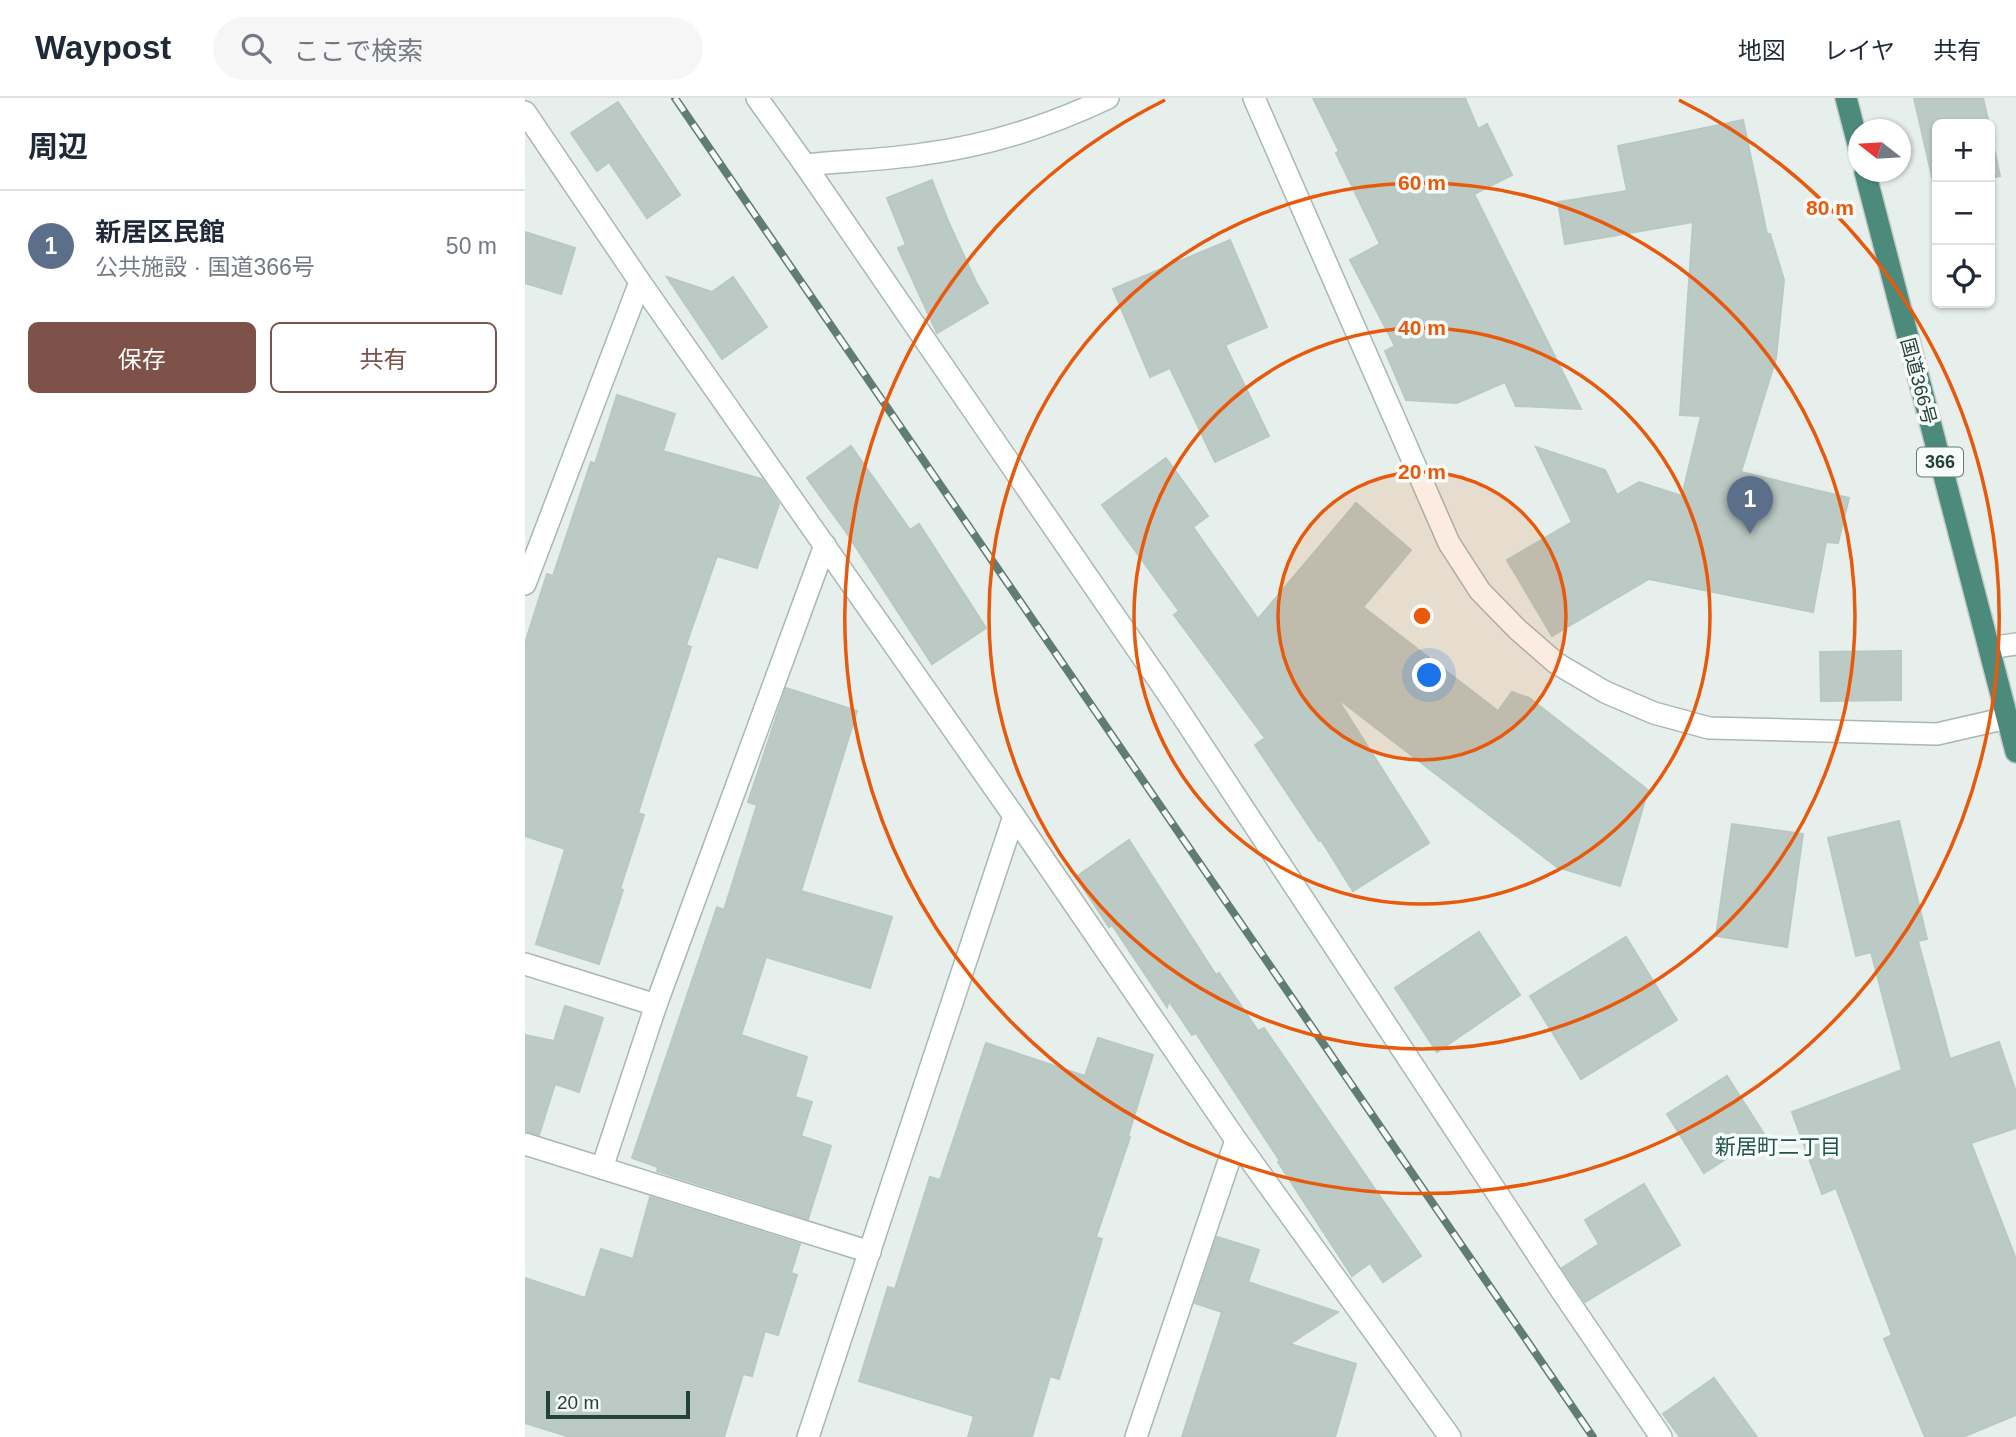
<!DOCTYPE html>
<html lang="ja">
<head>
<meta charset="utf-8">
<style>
	:root { --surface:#fff; --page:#f6f6f7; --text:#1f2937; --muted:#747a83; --line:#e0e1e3; --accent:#7f5249 }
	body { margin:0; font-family:Arial,"Noto Sans JP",sans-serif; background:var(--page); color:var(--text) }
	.controls { position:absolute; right:21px; top:21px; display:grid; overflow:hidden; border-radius:10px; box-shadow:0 2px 5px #0004 }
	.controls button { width:63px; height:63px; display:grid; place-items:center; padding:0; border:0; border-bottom:2px solid var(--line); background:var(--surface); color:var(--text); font:35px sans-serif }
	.compass { position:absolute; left:1323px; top:21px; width:63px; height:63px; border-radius:50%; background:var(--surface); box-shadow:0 2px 5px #0004; rotate:287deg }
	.scale { position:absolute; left:21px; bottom:18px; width:144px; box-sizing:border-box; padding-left:7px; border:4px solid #24423a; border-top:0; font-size:19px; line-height:24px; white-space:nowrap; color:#24423a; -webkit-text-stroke:5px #f7fbf9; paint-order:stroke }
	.you { position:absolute; left:905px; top:578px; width:24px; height:24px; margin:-18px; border:5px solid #fff; border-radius:50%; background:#1a73e8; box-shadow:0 0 0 10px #1a73e833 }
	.badge { display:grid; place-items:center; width:46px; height:46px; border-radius:50%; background:var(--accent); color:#fff; font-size:23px; font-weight:700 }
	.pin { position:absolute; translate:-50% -58px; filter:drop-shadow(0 2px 4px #0008) }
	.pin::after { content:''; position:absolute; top:37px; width:24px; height:21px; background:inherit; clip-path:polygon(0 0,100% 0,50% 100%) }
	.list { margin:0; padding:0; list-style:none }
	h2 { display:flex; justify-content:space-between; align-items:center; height:91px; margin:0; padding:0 28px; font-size:30px }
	h2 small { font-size:23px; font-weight:400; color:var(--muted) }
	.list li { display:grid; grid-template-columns:46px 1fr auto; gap:21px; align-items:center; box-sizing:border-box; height:112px; padding:0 28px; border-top:2px solid var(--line) }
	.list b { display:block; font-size:26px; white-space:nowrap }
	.list p { margin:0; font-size:23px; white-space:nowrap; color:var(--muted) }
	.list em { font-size:23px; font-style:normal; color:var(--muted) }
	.actions { display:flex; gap:14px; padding:21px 28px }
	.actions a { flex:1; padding:16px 0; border:2px solid var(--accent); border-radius:10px; text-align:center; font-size:24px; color:var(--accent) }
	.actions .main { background:var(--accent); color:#fff }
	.icon { flex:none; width:38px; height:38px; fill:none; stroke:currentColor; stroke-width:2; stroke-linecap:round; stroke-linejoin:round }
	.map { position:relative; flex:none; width:1491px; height:1339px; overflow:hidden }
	header { display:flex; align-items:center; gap:42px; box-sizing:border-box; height:98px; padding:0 35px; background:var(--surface); border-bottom:2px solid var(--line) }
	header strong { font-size:33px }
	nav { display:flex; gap:38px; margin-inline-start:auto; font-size:24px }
	.search { width:490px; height:63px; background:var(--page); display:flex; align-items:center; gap:18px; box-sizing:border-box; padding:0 24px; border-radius:38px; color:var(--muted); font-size:26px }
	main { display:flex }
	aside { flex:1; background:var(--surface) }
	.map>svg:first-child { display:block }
</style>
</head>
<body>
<header>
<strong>Waypost</strong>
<div class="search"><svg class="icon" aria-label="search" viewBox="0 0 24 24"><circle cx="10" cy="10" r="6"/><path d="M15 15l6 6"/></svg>ここで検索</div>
<nav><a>地図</a><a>レイヤ</a><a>共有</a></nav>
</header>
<main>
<aside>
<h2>周辺<small></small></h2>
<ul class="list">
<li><span class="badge" style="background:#5c6f8a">1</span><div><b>新居区民館</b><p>公共施設 · 国道366号</p></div><em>50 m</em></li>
</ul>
<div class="actions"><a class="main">保存</a><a>共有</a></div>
</aside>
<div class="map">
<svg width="1491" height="1339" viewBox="0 0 1491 1339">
	<rect width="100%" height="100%" fill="#e6efeb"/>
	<!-- building -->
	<g fill="#bbcac4" stroke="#b8c9c2" stroke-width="2">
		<polygon points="788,0 940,0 953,31 962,26 987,77 949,96 1056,311 991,308 980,284 932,305 881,302 860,253 870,248 825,162 855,146 811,55 814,53"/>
		<polygon points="1389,0 1458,0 1464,26 1412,26 1412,92 1410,92"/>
		<polygon points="93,4 155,97 122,120 84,64 72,73 46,35"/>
		<polygon points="1218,22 1242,136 1245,136 1259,182 1251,260 1216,374 1324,400 1313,445 1301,444 1288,514 1124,481 1027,538 982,462 1047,424 1011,349 1080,372 1092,397 1114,384 1157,398 1176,318 1155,317 1168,124 1040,146 1033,104 1102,93 1093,48"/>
		<polygon points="1465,31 1475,78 1465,80"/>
		<polygon points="407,82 423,123 451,184 463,205 412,235 373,150 381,147 362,100"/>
		<polygon points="0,134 50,150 36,196 0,185"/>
		<polygon points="705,142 742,229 700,247 744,338 690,364 645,270 625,279 588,191"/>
		<polygon points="142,179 187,194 208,179 242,229 197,261"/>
		<polygon points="92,297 150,316 138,353 237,381 254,406 232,470 192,458 161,547 166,549 113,715 119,717 95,791 98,792 74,866 11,846 40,751 0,738 0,545 22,476 28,478 66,364 70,366"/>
		<polygon points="326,348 385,432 394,426 461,530 407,566 321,434 282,380"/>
		<polygon points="641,360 683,418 668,429 733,521 831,405 886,452 838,509 973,613 987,594 1004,600 1123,692 1095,788 1032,769 812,600 904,745 828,793 796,742 794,743 730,647 740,640 649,517 654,513 577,407"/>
		<polygon points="1376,553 1376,602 1296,603 1295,554"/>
		<polygon points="261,590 332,613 276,793 367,819 345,890 241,859 216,937 282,959 270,999 287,1004 276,1038 306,1048 283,1121 132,1073 133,1069 107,1060 192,809 199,812 232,707 223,704"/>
		<polygon points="1374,723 1402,841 1393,843 1425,961 1474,944 1491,994 1491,1030 1446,1045 1491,1161 1491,1317 1438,1339 1400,1339 1359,1241 1367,1237 1311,1090 1297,1096 1267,1014 1377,972 1346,854 1331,858 1303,740"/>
		<polygon points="1207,726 1278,736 1262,849 1191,838"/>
		<polygon points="604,742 691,877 694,875 733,933 739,930 896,1158 858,1184 845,1165 827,1178 753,1064 755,1063 671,935 667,937 644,903 642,909 587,827 584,829 551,779"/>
		<polygon points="954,834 995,897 912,954 870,890"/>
		<polygon points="1101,839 1152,922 1056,981 1005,898"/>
		<polygon points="40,908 78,920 54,994 30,986 14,1037 0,1033 0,937 29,943"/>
		<polygon points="573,940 628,957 603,1038 605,1039 571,1139 577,1141 534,1281 525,1278 507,1339 443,1339 449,1318 334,1283 363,1189 370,1191 405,1079 415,1082 461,945 560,978"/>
		<polygon points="1202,978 1239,1036 1179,1075 1142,1016"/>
		<polygon points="1119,1086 1155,1147 1060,1204 1037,1170 1074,1146 1060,1122"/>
		<polygon points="125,1099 275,1146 266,1175 272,1177 253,1237 240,1233 227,1278 218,1276 199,1339 45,1339 0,1325 0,1180 60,1200 76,1151 108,1161"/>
		<polygon points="692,1139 734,1152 723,1184 813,1214 765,1246 831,1266 810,1339 657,1339 697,1214 670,1205"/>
		<polygon points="1189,1280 1232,1339 1155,1339 1138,1316"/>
	</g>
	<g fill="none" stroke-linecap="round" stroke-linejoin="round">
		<!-- minor casing -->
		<g stroke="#a8b8b2" stroke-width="24">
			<g id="minor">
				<polyline points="232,0 280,67 641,593 1036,1192 1136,1339"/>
				<polyline points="729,0 924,445 955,493 992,531 1031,565 1080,594 1129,615 1184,630 1412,636 1482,620"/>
				<polyline points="0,14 115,184 489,718 711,1042 925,1339"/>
				<path d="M280 67C319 63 359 62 398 56 462 48 526 27 583 0"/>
				<polyline points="0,486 115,184"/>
				<polyline points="1464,550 1491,546"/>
				<polyline points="0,866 131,907"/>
				<polyline points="0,1046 345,1154"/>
				<polyline points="77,1070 131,907 300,447"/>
				<polyline points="283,1339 489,718"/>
				<polyline points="611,1339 711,1042"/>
			</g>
		</g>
		<!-- trunk casing -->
		<g stroke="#c2cac8" stroke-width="24">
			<g id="trunk">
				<polyline points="1321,0 1334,50"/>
				<polyline points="1340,74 1491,654"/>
			</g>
		</g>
		<!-- minor -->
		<use href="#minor" stroke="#fff" stroke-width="21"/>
		<!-- trunk -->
		<use href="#trunk" stroke="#4c8a7c" stroke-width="21"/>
		<!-- rail casing -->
		<g stroke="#5f7d75" stroke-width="8">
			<polyline id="rail" points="150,0 1068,1339"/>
		</g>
		<!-- rail -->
		<use href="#rail" stroke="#f7fbf9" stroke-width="5" stroke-dasharray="16" stroke-linecap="butt"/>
	</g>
	<!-- distance rings -->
	<circle cx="897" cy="518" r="144" fill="#e8590c" fill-opacity=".12"/>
	<g fill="none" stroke="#e8590c" stroke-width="3.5">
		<circle cx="897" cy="518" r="144"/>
		<circle cx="897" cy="518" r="288"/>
		<circle cx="897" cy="518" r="433"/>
		<path d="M1154 2A577 577 0 1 1 640 2"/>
	</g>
	<g text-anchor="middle" stroke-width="7" stroke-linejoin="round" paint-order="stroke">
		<!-- shield labels -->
		<rect fill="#f7fbf9" stroke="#637a73" stroke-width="2" x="1392" y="349.5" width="46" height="29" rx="5"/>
		<g font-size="18" font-weight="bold" fill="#24423a">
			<text x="1415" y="370">366</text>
		</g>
		<!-- street labels -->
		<g font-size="19" fill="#24423a" stroke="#f7fbf9">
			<text transform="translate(1394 283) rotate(75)" y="7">国道366号</text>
		</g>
		<!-- neighbourhood labels -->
		<g font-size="21" fill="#1f5548" stroke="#f7fbf9">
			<text x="1253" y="1056">新居町二丁目</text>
		</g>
	</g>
	<circle cx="897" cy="518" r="10" fill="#e8590c" stroke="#f7fbf9" stroke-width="3.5"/>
	<g font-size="21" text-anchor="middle" font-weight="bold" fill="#e8590c" stroke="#f7fbf9" stroke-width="7" stroke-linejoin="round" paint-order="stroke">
		<text x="897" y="92">60 m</text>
		<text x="1305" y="117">80 m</text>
		<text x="897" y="237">40 m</text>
		<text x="897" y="381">20 m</text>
	</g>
</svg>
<div class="controls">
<button>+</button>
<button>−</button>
<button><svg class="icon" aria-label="locate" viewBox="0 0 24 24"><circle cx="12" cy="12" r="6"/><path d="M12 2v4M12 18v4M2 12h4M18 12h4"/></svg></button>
</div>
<svg class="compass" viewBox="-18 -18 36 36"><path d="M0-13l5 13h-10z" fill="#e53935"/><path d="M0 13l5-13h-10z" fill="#747a83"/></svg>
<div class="scale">20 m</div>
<div class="you"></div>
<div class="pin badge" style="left:1225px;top:436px;background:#5c6f8a">1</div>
</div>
</main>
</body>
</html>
